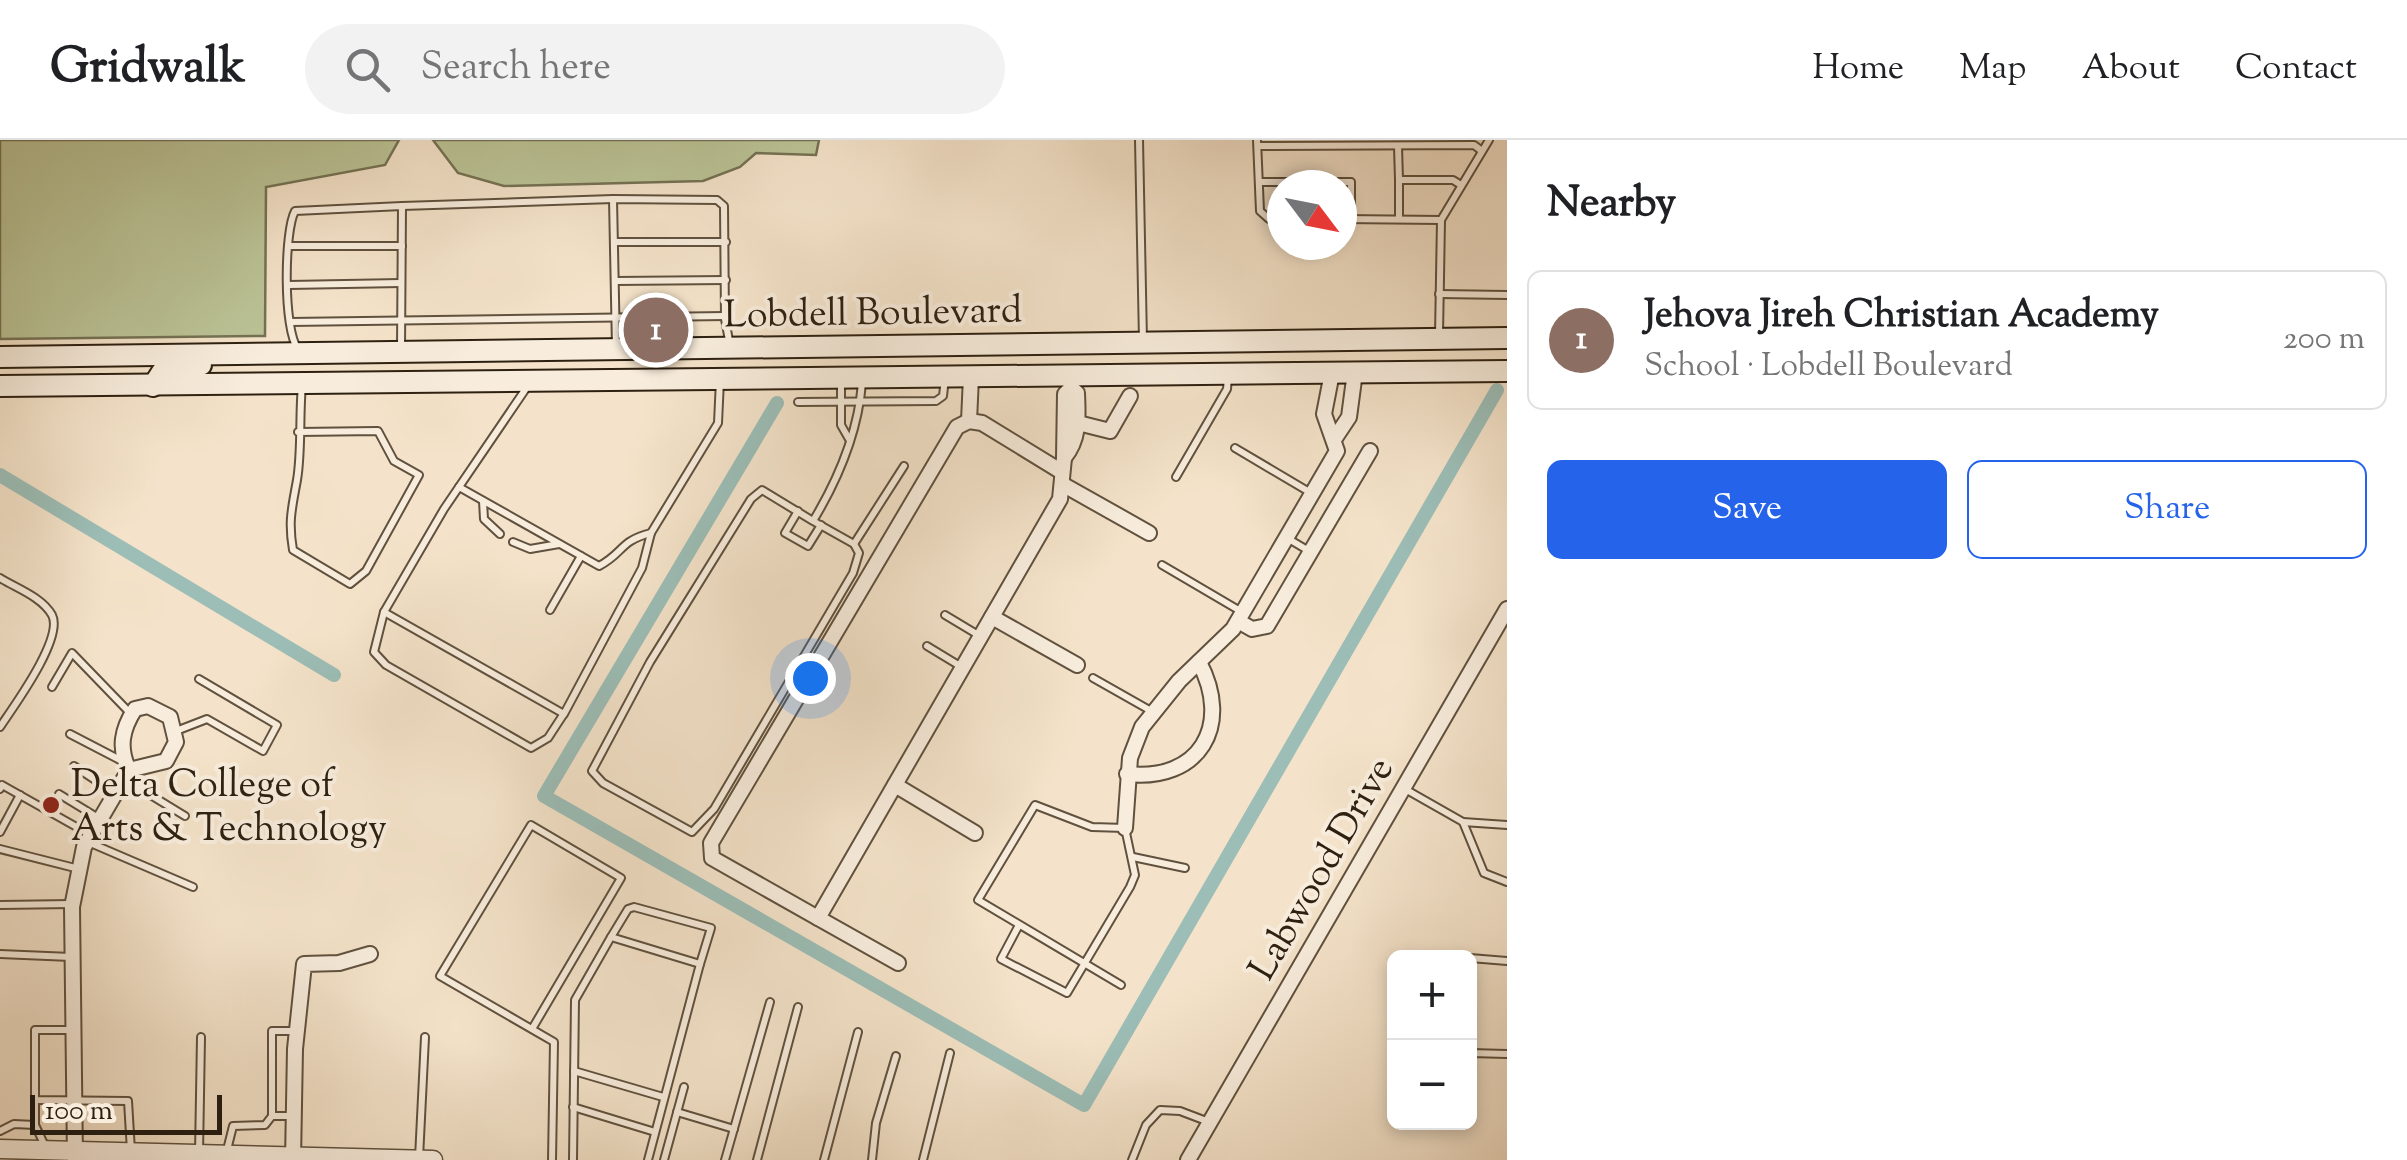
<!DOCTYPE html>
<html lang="en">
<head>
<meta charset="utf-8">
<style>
	:root { --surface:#fff; --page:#f2f2f2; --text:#202124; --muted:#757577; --line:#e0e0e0; --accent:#2563eb }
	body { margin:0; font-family:"Sorts Mill Goudy",serif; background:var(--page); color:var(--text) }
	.controls { position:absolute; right:30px; bottom:30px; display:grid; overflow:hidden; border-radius:15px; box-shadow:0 5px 15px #0003 }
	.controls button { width:90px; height:90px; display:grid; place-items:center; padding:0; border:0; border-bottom:2px solid var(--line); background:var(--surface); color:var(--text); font:50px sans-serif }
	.compass { position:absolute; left:1267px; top:30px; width:90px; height:90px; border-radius:50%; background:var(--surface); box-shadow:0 5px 15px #0003; rotate:122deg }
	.scale { position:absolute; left:30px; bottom:25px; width:192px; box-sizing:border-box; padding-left:10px; border:5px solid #2e2010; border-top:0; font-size:28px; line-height:35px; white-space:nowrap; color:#2e2010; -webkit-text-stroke:8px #f8eddd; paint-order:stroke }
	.you { position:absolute; left:810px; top:538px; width:35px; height:35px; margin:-25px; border:8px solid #fff; border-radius:50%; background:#1a73e8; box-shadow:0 0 0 15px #1a73e833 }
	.badge { display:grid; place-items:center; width:65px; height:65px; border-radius:50%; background:var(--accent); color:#fff; font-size:32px; font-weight:700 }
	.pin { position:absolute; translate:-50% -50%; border:5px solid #fff; box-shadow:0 2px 10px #0006 }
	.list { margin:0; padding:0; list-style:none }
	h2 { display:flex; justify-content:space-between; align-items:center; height:130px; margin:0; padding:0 40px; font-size:42px }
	h2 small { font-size:32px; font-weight:400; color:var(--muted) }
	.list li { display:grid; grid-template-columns:65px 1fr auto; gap:30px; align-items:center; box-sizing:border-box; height:140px; margin:0 20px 20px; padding:0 20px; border:2px solid var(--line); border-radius:15px }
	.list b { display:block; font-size:38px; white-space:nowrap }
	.list p { margin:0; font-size:32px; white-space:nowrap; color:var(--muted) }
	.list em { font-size:32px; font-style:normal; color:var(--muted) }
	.actions { display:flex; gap:20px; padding:30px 40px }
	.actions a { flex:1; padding:22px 0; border:2px solid var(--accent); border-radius:15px; text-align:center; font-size:35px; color:var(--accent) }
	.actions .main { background:var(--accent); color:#fff }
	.icon { flex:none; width:55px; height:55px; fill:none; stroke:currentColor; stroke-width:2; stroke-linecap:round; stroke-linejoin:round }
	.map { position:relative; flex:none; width:1507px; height:1020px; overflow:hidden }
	header { display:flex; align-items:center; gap:60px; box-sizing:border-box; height:140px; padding:0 50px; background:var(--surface); border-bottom:2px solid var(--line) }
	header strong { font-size:48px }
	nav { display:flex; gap:55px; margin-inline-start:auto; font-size:35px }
	.search { width:700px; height:90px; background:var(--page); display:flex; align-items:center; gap:25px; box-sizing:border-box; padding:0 35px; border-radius:55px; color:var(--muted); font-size:38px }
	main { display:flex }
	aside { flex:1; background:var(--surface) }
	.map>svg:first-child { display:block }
</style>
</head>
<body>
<header>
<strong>Gridwalk</strong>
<div class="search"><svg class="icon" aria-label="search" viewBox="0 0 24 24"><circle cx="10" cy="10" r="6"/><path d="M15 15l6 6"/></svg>Search here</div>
<nav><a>Home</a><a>Map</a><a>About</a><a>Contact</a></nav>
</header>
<main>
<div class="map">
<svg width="1507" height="1020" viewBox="0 0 1507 1020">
	<rect width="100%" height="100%" fill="#f4e3ca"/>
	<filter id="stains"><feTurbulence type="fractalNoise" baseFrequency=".002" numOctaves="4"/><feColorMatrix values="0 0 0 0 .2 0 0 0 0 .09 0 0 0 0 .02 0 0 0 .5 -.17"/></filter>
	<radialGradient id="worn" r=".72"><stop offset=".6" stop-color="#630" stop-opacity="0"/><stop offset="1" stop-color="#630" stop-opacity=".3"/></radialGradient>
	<!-- green -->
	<g fill="#bbc497" stroke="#747254" stroke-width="2.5">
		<polygon points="0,0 399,0 385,25 266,47 265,196 0,199"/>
		<polygon points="433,0 819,0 816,15 756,13 740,27 703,41 504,46 458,33"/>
	</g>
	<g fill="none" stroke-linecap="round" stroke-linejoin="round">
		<!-- canal -->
		<g stroke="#9cbeb7" stroke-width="14">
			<polyline points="777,263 544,656 1084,965 1497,250"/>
			<polyline points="0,335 334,535"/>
		</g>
		<!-- service casing -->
		<g stroke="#60513e" stroke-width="10">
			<g id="service">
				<polyline points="1139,0 1143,201"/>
				<polyline points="1257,0 1260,71 1269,79 1282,79"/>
				<polyline points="1258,6 1474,5 1482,11"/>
				<polyline points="1398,6 1399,40"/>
				<polyline points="1259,42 1351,42 1351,79"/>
				<polyline points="402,66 613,59"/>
				<polyline points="1342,79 1441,80 1439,195"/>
				<polyline points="1399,79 1399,40 1453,40 1461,45"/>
				<polyline points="1441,80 1489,0"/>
				<polyline points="614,102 726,102"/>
				<polyline points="288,106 402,106"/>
				<polyline points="615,141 726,140"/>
				<polyline points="289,145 401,143"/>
				<polyline points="1439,154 1507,155"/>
				<polyline points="290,182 725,176"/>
				<polyline points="616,207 613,59 717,60 724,66 725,179 730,206"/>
				<path d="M298 209C283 190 284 91 295 71L402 66 401 210"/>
				<polyline points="841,244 841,285 849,299"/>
				<polyline points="527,247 444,369 384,472 564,574 642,428 651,393 718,283 720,240"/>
				<polyline points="798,262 936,261 943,256 945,238"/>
				<path d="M298 292 378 291 394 321 419 335 366 431 350 444 293 410C288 381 292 368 297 340 302 310 299 276 302 245"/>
				<polyline points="1235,308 1311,353"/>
				<polyline points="1176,337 1227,249 1228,237"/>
				<path d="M459 347 599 426C624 413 619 401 651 393"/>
				<polyline points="483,361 484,379 500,394"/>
				<polyline points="798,371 785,393 808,406 821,385"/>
				<path d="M813 381 854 404 859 413 853 433 714 669 692 692 603 643 592 631 650 522 751 359 762 350 813 381C839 338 858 293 862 243"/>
				<polyline points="1287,398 1309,411"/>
				<polyline points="513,402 530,409 559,404"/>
				<polyline points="854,404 904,326"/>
				<polyline points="1162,425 1242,472"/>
				<path d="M0 438C16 448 42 457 52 475 64 498 14 566 0 587"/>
				<polyline points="550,470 581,416"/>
				<polyline points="384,472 374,512 386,525 531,608 548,598 563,575"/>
				<polyline points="945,475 980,496"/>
				<polyline points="927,506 960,526"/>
				<polyline points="1093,538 1153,572"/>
				<polyline points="52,547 72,513 131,574"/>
				<polyline points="176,591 207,579 263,611 277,585 199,539"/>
				<polyline points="70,594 122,621"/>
				<polyline points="74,626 115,653"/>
				<polyline points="126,640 185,676"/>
				<polyline points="0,649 2,645 89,694"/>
				<polyline points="1405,649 1463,682 1484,733 1507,742"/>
				<polyline points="59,654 100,679"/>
				<polyline points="1463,682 1507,685"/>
				<polyline points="0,692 20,655"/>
				<polyline points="88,702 193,747"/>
				<polyline points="0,709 79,729"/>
				<polyline points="1133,717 1185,728"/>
				<polyline points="0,765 72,764"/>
				<polyline points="1019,785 1001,819 1067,853 1130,747 1135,735 1125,688 1092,687 1035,665 978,760 1121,845"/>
				<polyline points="611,797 628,769 634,767 711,788 700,824"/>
				<polyline points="0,814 71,817"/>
				<polyline points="1441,816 1459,818"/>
				<polyline points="1470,818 1507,821"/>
				<polyline points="532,889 621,738 531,685 440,836 554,902 552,1020"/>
				<polyline points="70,890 35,890 35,960 128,961 131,1011"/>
				<polyline points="1470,913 1507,914"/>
				<polyline points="574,931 663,957"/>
				<polyline points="35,960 35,985 45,1006"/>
				<polyline points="573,967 655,992"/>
				<polyline points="677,972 734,989"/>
				<polyline points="291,976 272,976 272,891 295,891"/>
				<polyline points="0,991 14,984 35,985"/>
				<polyline points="227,1010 233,986 265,985 272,976"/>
				<polyline points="199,1013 201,897"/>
				<polyline points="419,1018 425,897"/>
				<polyline points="573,1020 575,860 611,797 700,824 648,1020"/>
				<polyline points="664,1020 684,947"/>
				<polyline points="725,1020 770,862"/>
				<polyline points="757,1020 798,867"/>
				<polyline points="824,1020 858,892"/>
				<polyline points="872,1020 876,983 896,916"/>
				<polyline points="923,1020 950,913"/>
				<polyline points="1132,1020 1146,985 1160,970 1180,971 1209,982"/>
			</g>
		</g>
		<!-- minor casing -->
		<g stroke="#60513e" stroke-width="18">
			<g id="minor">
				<path d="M1071 248 1077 253C1078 277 1080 299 1064 318L1065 254 1071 248V236"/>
				<polyline points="969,281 971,237"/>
				<polyline points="1078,283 1110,291 1130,256"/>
				<polyline points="1335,298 1349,277 1355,232"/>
				<polyline points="1062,344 1149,393"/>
				<polyline points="992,477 1077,525"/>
				<polyline points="1238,481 1252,489 1267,486 1370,311"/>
				<path d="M148 566 170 577 176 602 166 621 129 630C118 608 122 589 135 569Z"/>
				<path d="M1127 634C1199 642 1233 586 1199 522"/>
				<polyline points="895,645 975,693"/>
				<polyline points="1125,688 1130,618 1142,587 1179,541 1233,489 1337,311 1324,274 1332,233"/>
				<polyline points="818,778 712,718 711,703 957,287 969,281 982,283 1062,332"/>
				<polyline points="898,823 818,778 1060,359 1064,318"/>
				<polyline points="75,1020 72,767 84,707 129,630"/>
				<polyline points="293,1020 295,909 304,824 339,823 370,814"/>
				<polyline points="1188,1020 1507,469"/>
			</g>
		</g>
		<!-- tertiary casing -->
		<g stroke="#60513e" stroke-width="21">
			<polyline id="tertiary" points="0,1009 433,1020"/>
		</g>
		<!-- secondary casing -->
		<g stroke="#2e2010" stroke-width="24">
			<g id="secondary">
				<polyline points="0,217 1507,198"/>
				<polyline points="0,246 1507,231"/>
				<polyline points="153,246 162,232 201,225"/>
			</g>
		</g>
		<!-- service -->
		<use href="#service" stroke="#f8eddd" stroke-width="6"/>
		<!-- minor -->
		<use href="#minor" stroke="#f8eddd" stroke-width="14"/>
		<!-- tertiary -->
		<use href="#tertiary" stroke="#f8eddd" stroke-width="18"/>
		<!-- secondary -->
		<use href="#secondary" stroke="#f8eddd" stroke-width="20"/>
	</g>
	<!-- markers -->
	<circle fill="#8f2418" stroke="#f8eddd" stroke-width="4" cx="51" cy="665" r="10"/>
	<g text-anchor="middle" stroke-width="8" stroke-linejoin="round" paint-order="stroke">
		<!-- street labels -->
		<g font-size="38" fill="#2e2010" stroke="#f8eddd">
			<text transform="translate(873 171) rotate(-1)" y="13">Lobdell Boulevard</text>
			<text transform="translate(1320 728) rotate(-60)" y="13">Labwood Drive</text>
		</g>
		<!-- poi labels -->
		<g font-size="38" fill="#2e2010" stroke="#f8eddd" text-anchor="start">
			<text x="71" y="656">Delta College of<tspan x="71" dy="44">Arts &amp; Technology</tspan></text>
		</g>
	</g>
	<rect width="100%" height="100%" filter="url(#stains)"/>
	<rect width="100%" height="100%" fill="url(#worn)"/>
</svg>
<div class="controls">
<button>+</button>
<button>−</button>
</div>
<svg class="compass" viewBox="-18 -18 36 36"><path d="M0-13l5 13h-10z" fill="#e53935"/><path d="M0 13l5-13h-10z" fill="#757577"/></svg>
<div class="scale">100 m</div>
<div class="you"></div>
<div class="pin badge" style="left:656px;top:190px;background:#8d6e63">1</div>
</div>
<aside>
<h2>Nearby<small></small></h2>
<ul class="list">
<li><span class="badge" style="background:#8d6e63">1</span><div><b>Jehova Jireh Christian Academy</b><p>School · Lobdell Boulevard</p></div><em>200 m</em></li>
</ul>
<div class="actions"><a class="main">Save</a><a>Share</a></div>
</aside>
</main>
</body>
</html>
